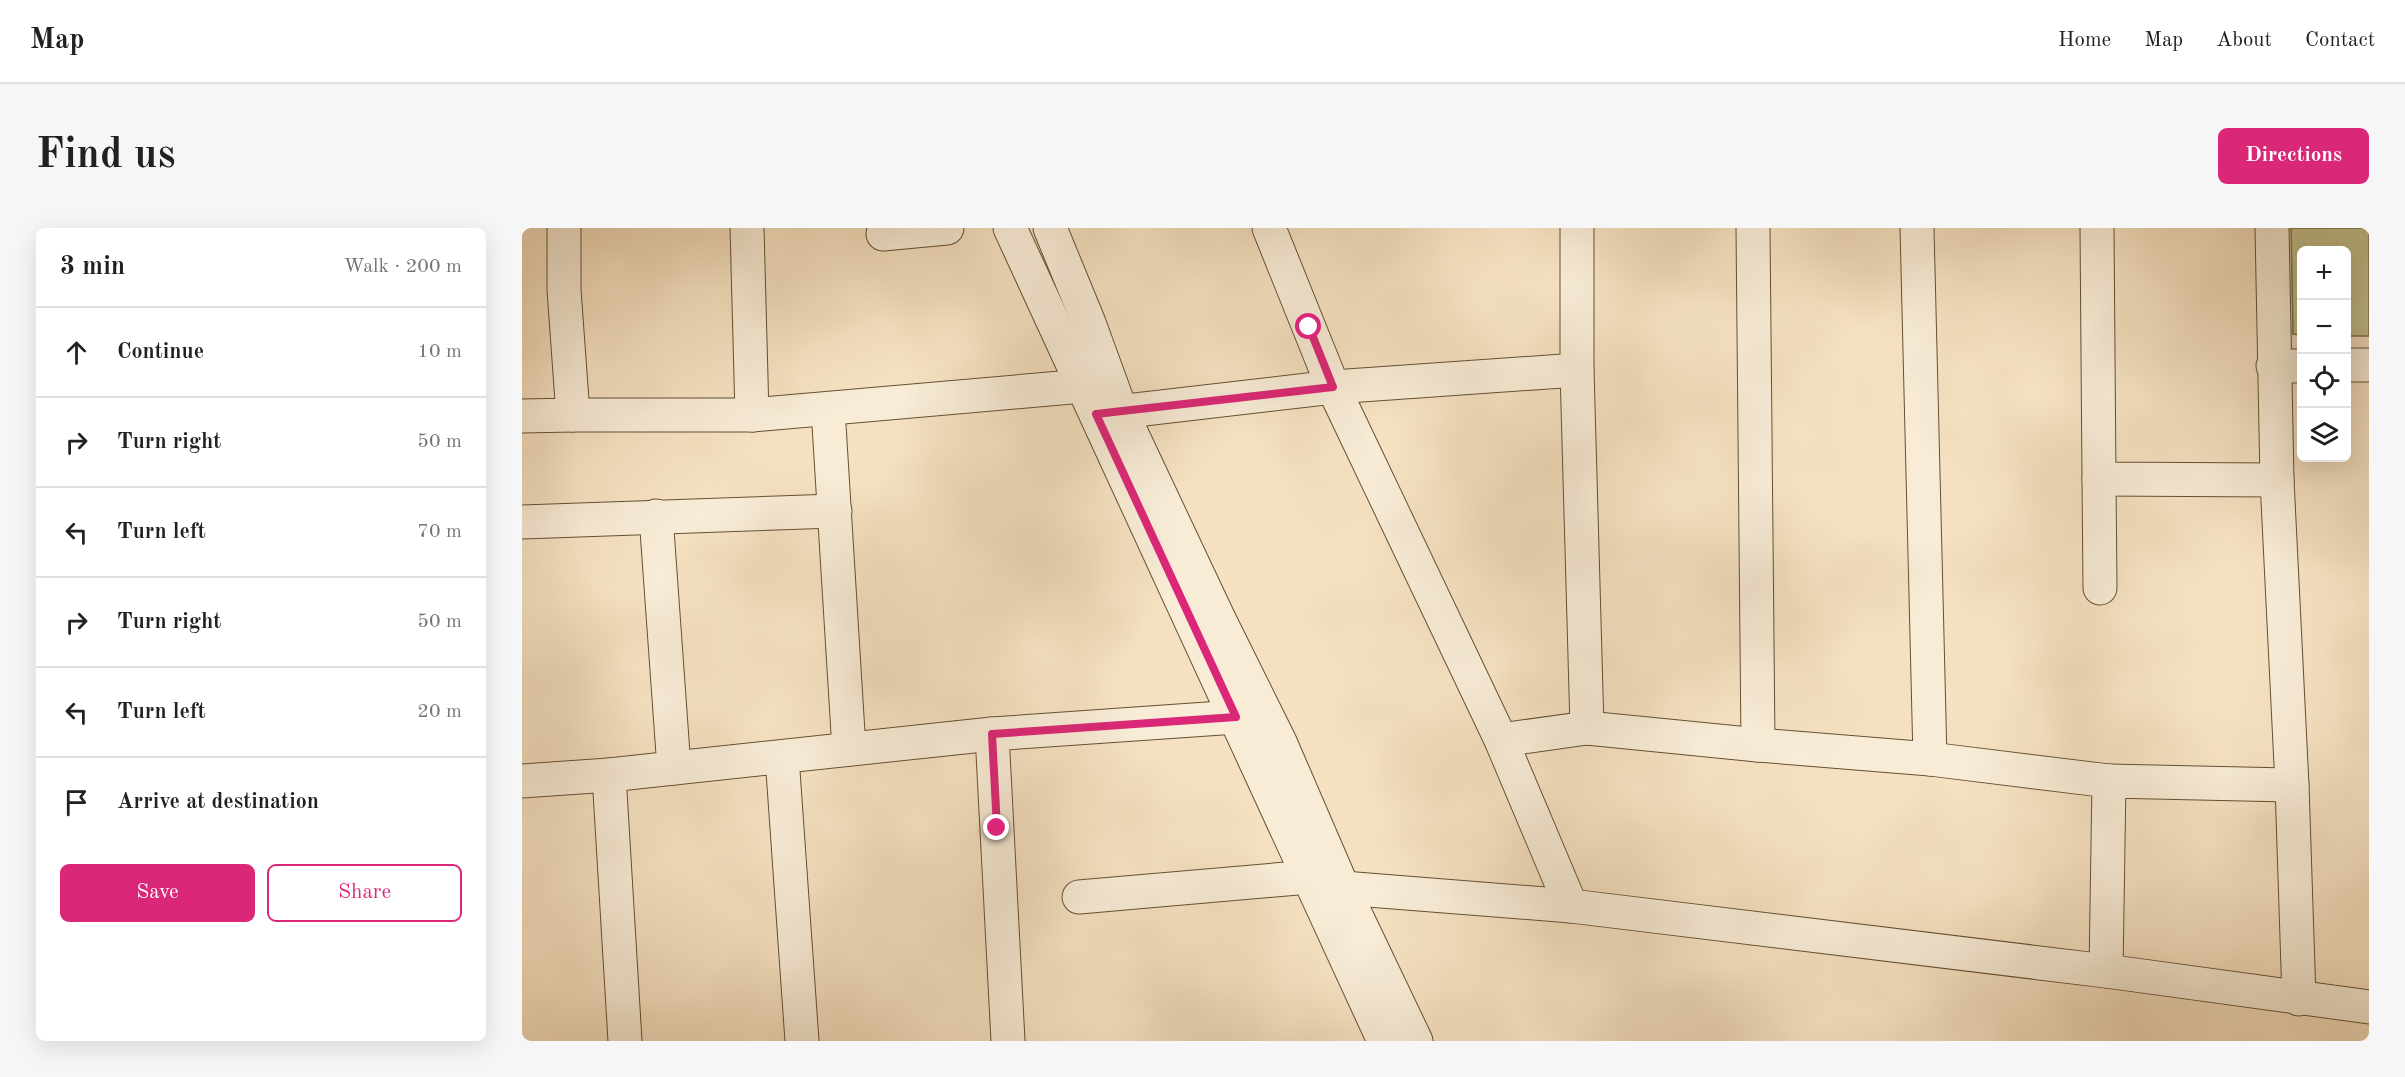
<!DOCTYPE html>
<html lang="en">
<head>
<meta charset="utf-8">
<style>
	:root { --surface:#fff; --page:#f6f6f6; --text:#202124; --muted:#757577; --line:#e0e0e0; --accent:#db2777 }
	body { margin:0; font-family:"Old Standard TT",serif; background:var(--page); color:var(--text) }
	.controls { position:absolute; right:18px; top:18px; display:grid; overflow:hidden; border-radius:9px; box-shadow:0 6px 24px #0002 }
	.controls button { width:54px; height:54px; display:grid; place-items:center; padding:0; border:0; border-bottom:2px solid var(--line); background:var(--surface); color:var(--text); font:30px sans-serif }
	.stop { position:absolute; width:18px; height:18px; margin:-14px; border:4px solid #db2777; border-radius:50%; background:#fff }
	.stop.end { background:#db2777; border-color:#fff; box-shadow:0 2px 6px #0008 }
	.list { margin:0; padding:0; list-style:none }
	h2 { display:flex; justify-content:space-between; align-items:center; height:78px; margin:0; padding:0 24px; font-size:26px }
	h2 small { font-size:20px; font-weight:400; color:var(--muted) }
	.list li { display:grid; grid-template-columns:39px 1fr auto; gap:18px; align-items:center; box-sizing:border-box; height:90px; padding:0 24px; border-top:2px solid var(--line) }
	.list b { display:block; font-size:22px; white-space:nowrap }
	.list em { font-size:20px; font-style:normal; color:var(--muted) }
	.actions { display:flex; gap:12px; padding:18px 24px }
	.actions a { flex:1; padding:14px 0; border:2px solid var(--accent); border-radius:9px; text-align:center; font-size:21px; color:var(--accent) }
	.actions .main { background:var(--accent); color:#fff }
	.icon { flex:none; width:33px; height:33px; fill:none; stroke:currentColor; stroke-width:2; stroke-linecap:round; stroke-linejoin:round }
	.map { position:relative; flex:none; width:1847px; height:813px; overflow:hidden; border-radius:9px }
	header { display:flex; align-items:center; gap:36px; box-sizing:border-box; height:84px; padding:0 30px; background:var(--surface); border-bottom:2px solid var(--line) }
	header strong { font-size:28px }
	nav { display:flex; gap:33px; margin-inline-start:auto; font-size:21px }
	.intro { display:flex; align-items:center; justify-content:space-between; box-sizing:border-box; height:144px; padding:0 36px }
	h1 { margin:0; font-size:42px }
	.button { padding:15px 27px; border-radius:9px; background:var(--accent); color:#fff; font-size:21px; font-weight:700 }
	main { display:flex; gap:36px; padding:0 36px }
	aside { flex:1; background:var(--surface); border-radius:9px; box-shadow:0 6px 24px #0002 }
	.map>svg:first-child { display:block }
</style>
</head>
<body>
<header>
<strong>Map</strong>
<nav><a>Home</a><a>Map</a><a>About</a><a>Contact</a></nav>
</header>
<div class="intro"><h1>Find us</h1><a class="button">Directions</a></div>
<main>
<aside>
<h2>3 min<small>Walk · 200 m</small></h2>
<ul class="list">
<li><svg class="icon" aria-label="ahead" viewBox="0 0 24 24"><path d="M12 20V5M6 11l6-6 6 6"/></svg><div><b>Continue</b></div><em>10 m</em></li>
<li><svg class="icon" aria-label="right" viewBox="0 0 24 24"><path d="M7 20v-9h11M14 6l5 5-5 5"/></svg><div><b>Turn right</b></div><em>50 m</em></li>
<li><svg class="icon" aria-label="left" viewBox="0 0 24 24"><path d="M17 20v-9H6M10 6l-5 5 5 5"/></svg><div><b>Turn left</b></div><em>70 m</em></li>
<li><svg class="icon" aria-label="right" viewBox="0 0 24 24"><path d="M7 20v-9h11M14 6l5 5-5 5"/></svg><div><b>Turn right</b></div><em>50 m</em></li>
<li><svg class="icon" aria-label="left" viewBox="0 0 24 24"><path d="M17 20v-9H6M10 6l-5 5 5 5"/></svg><div><b>Turn left</b></div><em>20 m</em></li>
<li><svg class="icon" aria-label="arrive" viewBox="0 0 24 24"><path d="M6 21V4h12l-3 4 3 4H6"/></svg><div><b>Arrive at destination</b></div></li>
</ul>
<div class="actions"><a class="main">Save</a><a>Share</a></div>
</aside>
<div class="map">
<svg width="1847" height="813" viewBox="0 0 1847 813">
	<rect width="100%" height="100%" fill="#f5e1c1"/>
	<filter id="stains"><feTurbulence type="fractalNoise" baseFrequency=".00333" numOctaves="4"/><feColorMatrix values="0 0 0 0 .2 0 0 0 0 .09 0 0 0 0 .02 0 0 0 .5 -.17"/></filter>
	<radialGradient id="worn" r=".72"><stop offset=".6" stop-color="#630" stop-opacity="0"/><stop offset="1" stop-color="#630" stop-opacity=".3"/></radialGradient>
	<!-- green -->
	<polygon fill="#c2c18e" stroke="#7c7048" stroke-width="1.5" points="1769,0 1847,0 1847,108 1825,108 1824,22 1780,22 1779,107 1771,106"/>
	<g fill="none" stroke-linecap="round" stroke-linejoin="round">
		<!-- minor casing -->
		<g stroke="#655031" stroke-width="35">
			<g id="minor">
				<polyline points="225,0 230,187 561,158 582,153"/>
				<polyline points="488,0 862,813"/>
				<polyline points="528,0 567,95 599,183 696,389 758,514 821,660 894,813"/>
				<polyline points="747,0 811,159 979,512 1049,678"/>
				<polyline points="1055,0 1055,142 1065,500"/>
				<polyline points="1231,0 1236,517"/>
				<polyline points="1575,0 1577,251 1755,252 1750,0"/>
				<polyline points="361,6 425,0"/>
				<polyline points="1824,137 1847,137"/>
				<polyline points="1751,138 1780,138"/>
				<polyline points="306,181 327,521"/>
				<polyline points="579,186 811,159 1055,142"/>
				<polyline points="51,187 230,187"/>
				<polyline points="0,188 51,187 42,62 42,0"/>
				<polyline points="1577,251 1578,360"/>
				<polyline points="1755,252 1770,557"/>
				<polyline points="134,288 152,540"/>
				<polyline points="0,294 313,283"/>
				<polyline points="979,512 1065,500 1236,517 1408,531 1395,0"/>
				<polyline points="260,529 280,813"/>
				<polyline points="1408,531 1587,553"/>
				<polyline points="87,547 103,813"/>
				<polyline points="0,553 87,547 470,506"/>
				<polyline points="821,660 1049,678 1584,743 1847,779"/>
				<polyline points="557,669 787,649"/>
				<polyline points="1584,743 1587,553 1770,557 1777,771"/>
				<polyline points="486,813 470,506 714,489"/>
			</g>
		</g>
		<!-- minor -->
		<use href="#minor" stroke="#f8ecd7" stroke-width="33"/>
	</g>
	<g fill="none" stroke-linecap="round" stroke-linejoin="round">
		<!-- route -->
		<polyline stroke="#db2777" stroke-width="8" points="475,600 470,506 714,489 574,186 811,159 787,99"/>
	</g>
	<rect width="100%" height="100%" filter="url(#stains)"/>
	<rect width="100%" height="100%" fill="url(#worn)"/>
</svg>
<div class="controls">
<button>+</button>
<button>−</button>
<button><svg class="icon" aria-label="locate" viewBox="0 0 24 24"><circle cx="12" cy="12" r="6"/><path d="M12 2v4M12 18v4M2 12h4M18 12h4"/></svg></button>
<button><svg class="icon" aria-label="layers" viewBox="0 0 24 24"><path d="M12 4l9 5-9 5-9-5zM3 14l9 5 9-5"/></svg></button>
</div>
<div class="stop" style="left:787px;top:99px"></div>
<div class="stop end" style="left:475px;top:600px"></div>
</div>
</main>
</body>
</html>
